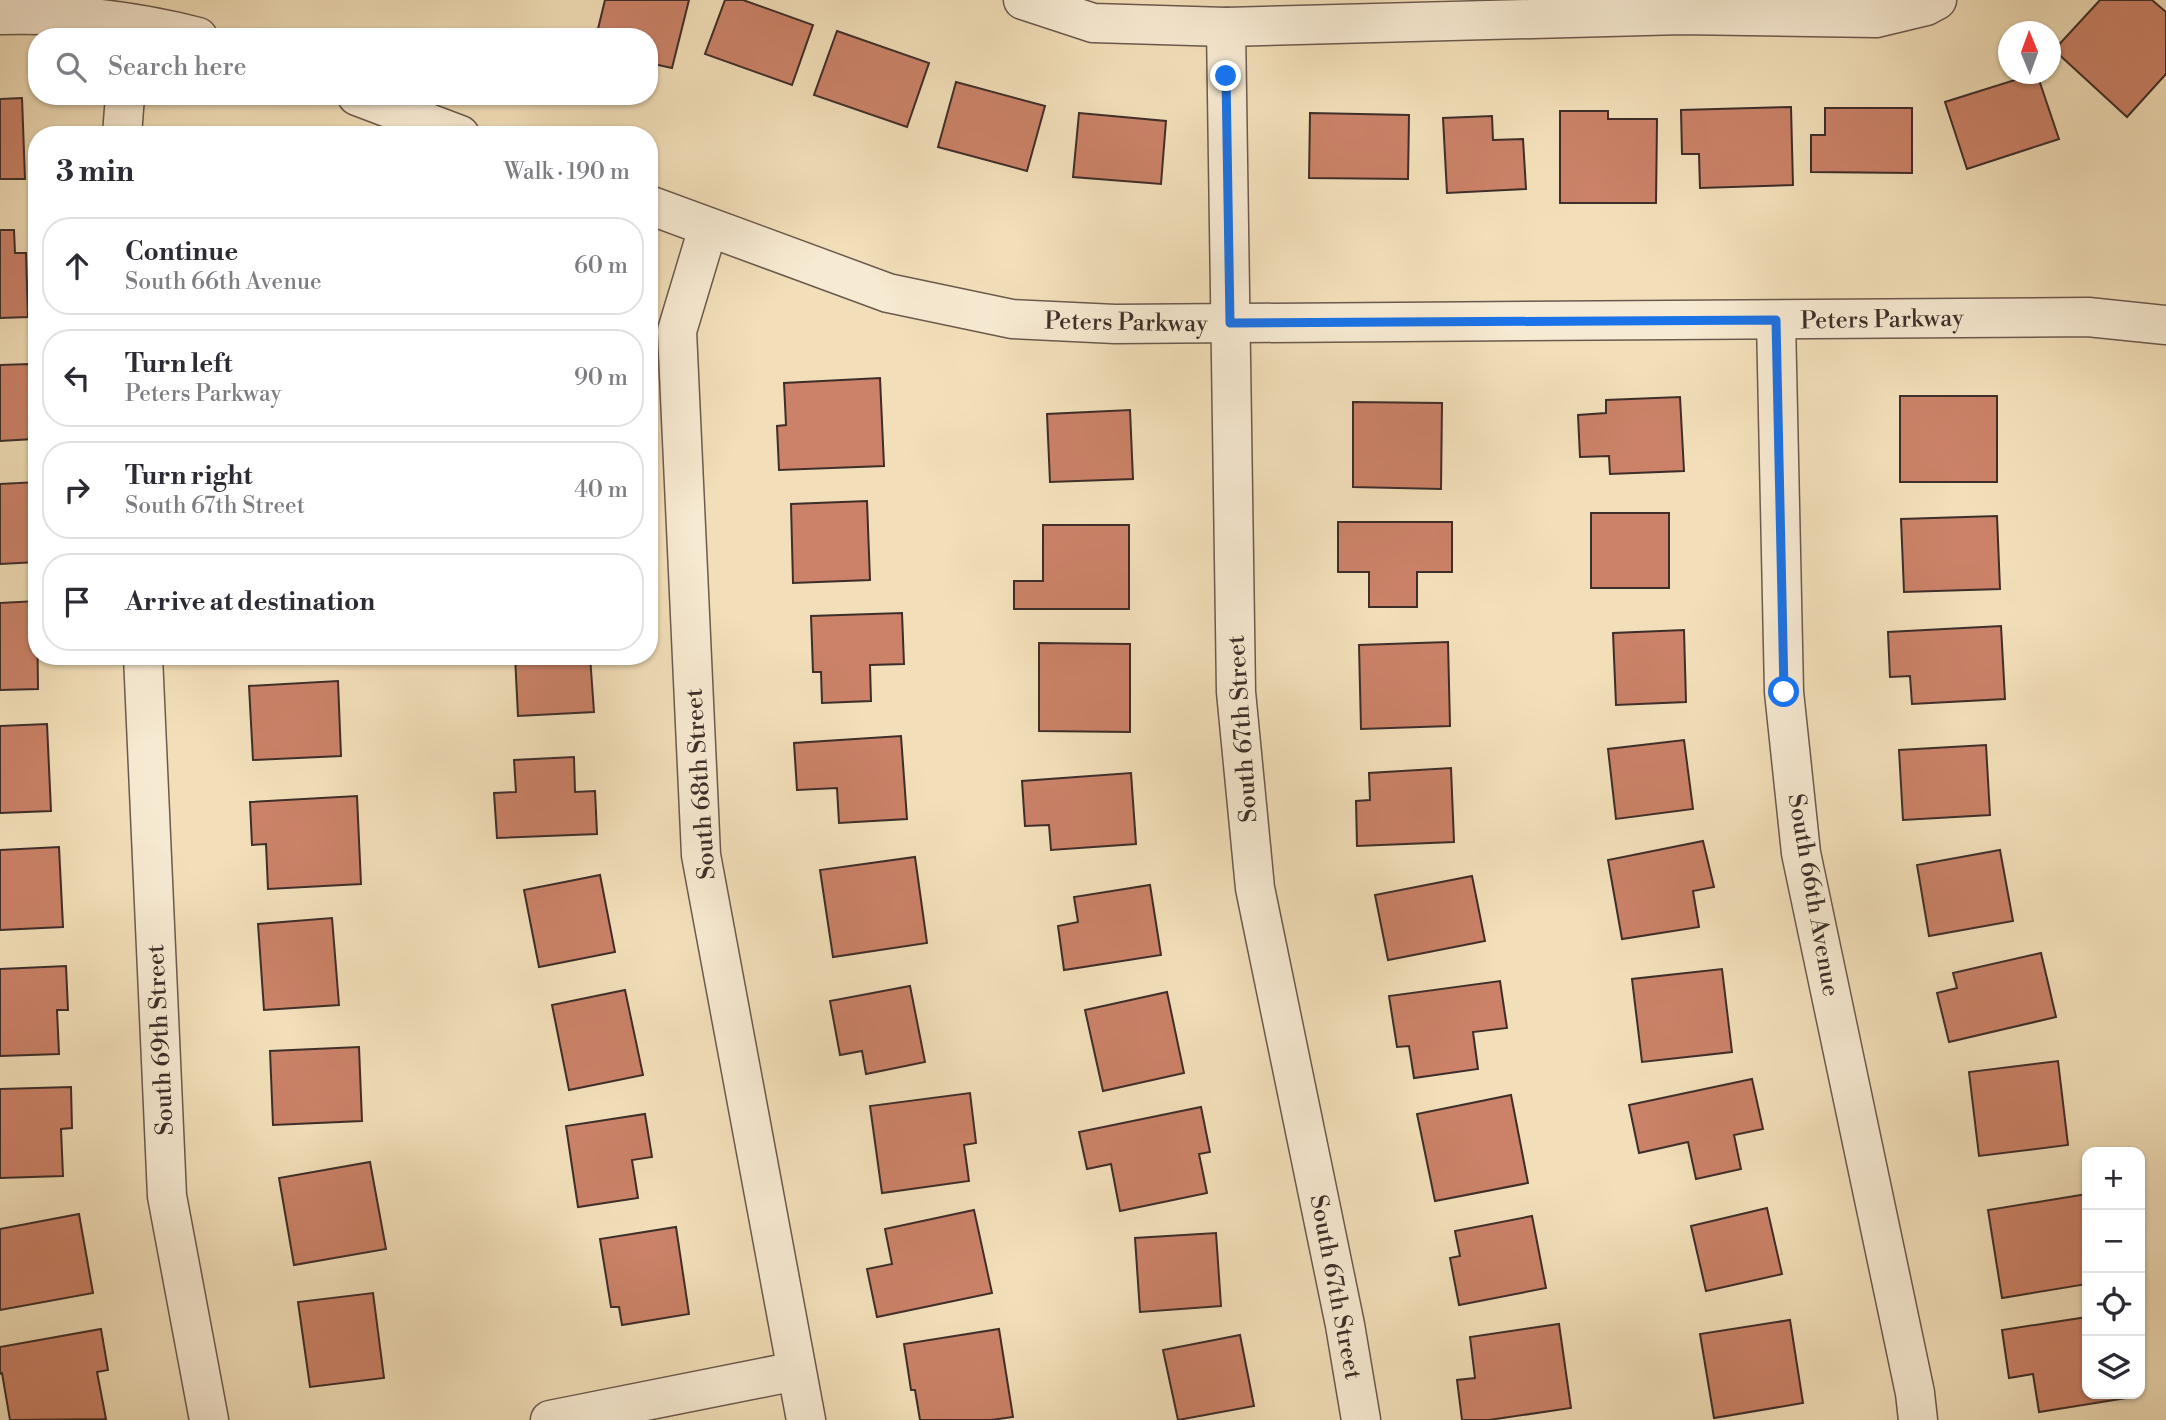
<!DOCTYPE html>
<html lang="en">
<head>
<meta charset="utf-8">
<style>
	:root { --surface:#fff; --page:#f7f7f7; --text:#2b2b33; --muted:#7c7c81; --line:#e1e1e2 }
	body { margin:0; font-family:"Libre Bodoni",serif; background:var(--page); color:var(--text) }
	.controls { position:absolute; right:21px; bottom:21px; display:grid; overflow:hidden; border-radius:14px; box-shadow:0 2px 5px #0004 }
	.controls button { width:63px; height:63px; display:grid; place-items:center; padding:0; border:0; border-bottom:2px solid var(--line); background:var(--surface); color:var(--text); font:35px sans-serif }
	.compass { position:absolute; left:1998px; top:21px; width:63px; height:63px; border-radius:50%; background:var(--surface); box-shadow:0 2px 5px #0004; rotate:359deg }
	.stop { position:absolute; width:21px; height:21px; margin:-16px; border:5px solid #1a73e8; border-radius:50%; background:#fff }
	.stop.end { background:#1a73e8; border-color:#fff; box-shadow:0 2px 7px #0008 }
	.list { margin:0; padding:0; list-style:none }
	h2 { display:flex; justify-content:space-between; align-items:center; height:91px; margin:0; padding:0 28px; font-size:30px }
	h2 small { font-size:23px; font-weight:400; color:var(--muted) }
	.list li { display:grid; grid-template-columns:46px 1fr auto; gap:21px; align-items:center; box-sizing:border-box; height:98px; margin:0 14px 14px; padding:0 14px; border:2px solid var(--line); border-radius:28px }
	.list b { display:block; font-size:26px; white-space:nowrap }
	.list p { margin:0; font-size:23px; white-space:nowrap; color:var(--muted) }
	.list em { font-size:23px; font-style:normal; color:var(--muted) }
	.icon { flex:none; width:38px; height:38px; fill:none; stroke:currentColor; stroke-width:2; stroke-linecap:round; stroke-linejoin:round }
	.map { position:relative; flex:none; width:2166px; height:1420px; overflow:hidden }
	.search { position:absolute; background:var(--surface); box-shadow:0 2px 5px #0004; left:28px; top:28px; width:630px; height:77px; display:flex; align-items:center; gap:18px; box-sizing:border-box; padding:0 24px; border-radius:28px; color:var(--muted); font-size:26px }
	.panel { position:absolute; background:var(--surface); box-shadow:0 2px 5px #0004; left:28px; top:126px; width:630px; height:539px; border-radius:28px }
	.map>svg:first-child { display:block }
</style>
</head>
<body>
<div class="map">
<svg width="2166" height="1420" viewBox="0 0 2166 1420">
	<rect width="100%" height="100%" fill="#f2dfb9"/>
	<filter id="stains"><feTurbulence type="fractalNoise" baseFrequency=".00286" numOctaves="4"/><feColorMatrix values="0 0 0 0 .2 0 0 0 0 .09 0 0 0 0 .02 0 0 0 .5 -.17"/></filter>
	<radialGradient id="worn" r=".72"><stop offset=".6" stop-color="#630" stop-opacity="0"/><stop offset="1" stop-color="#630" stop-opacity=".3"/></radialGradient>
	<!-- building -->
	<g fill="#cb8268" stroke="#3e2e29" stroke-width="2">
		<polygon points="605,0 689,0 672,68 649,63 649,37 596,37"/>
		<polygon points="725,0 743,0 813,25 792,85 705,54"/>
		<polygon points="2100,0 2152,0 2166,12 2166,74 2127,117 2054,50"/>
		<polygon points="837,31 929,63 907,127 814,95"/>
		<polygon points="2034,74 2037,74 2059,139 1967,169 1945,102"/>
		<polygon points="956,82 1045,106 1027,171 938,147"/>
		<polygon points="22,98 25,179 0,179 0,99"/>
		<polygon points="1791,107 1793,185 1700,188 1699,154 1682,154 1681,110"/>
		<polygon points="1825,108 1912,108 1912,173 1811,172 1811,135 1825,135"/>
		<polygon points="1560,111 1608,111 1608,119 1657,119 1656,203 1560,203"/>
		<polygon points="1079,113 1166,121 1161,184 1073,177"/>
		<polygon points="1310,113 1409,115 1408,179 1309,178"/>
		<polygon points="1492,116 1493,140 1523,139 1526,189 1447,193 1443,118"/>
		<polygon points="0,230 14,230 15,253 26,253 28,317 0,318"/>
		<polygon points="29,364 33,439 0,441 0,365"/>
		<polygon points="880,378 884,466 779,470 777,426 786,425 784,383"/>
		<rect x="1900" y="396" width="97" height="86"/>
		<polygon points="1680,397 1684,471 1610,474 1609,456 1580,457 1578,415 1606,413 1606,400"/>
		<polygon points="1353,402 1442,403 1441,489 1353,487"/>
		<polygon points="1130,410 1133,479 1050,482 1047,414"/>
		<polygon points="37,482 37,562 0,564 0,484"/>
		<polygon points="867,501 870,580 793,583 791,504"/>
		<rect x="1591" y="513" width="78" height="75"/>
		<polygon points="1997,516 2000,589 1904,592 1901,519"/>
		<polygon points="1338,522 1452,522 1452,572 1417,572 1417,607 1369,607 1369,572 1338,572"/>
		<polygon points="1043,525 1129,525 1129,609 1014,609 1014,581 1043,581"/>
		<polygon points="37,601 38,689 0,690 0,603"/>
		<polygon points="902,613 904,664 870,665 871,701 822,703 821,672 813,672 811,616"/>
		<polygon points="2001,626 2005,699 1912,704 1910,676 1890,677 1888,632"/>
		<polygon points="1684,630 1686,702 1616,705 1613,633"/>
		<polygon points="1448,642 1450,726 1361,729 1359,645"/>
		<polygon points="1039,643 1130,644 1130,732 1039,731"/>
		<polygon points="515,656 590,656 594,712 518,716"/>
		<polygon points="338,681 341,756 253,760 249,686"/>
		<polygon points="47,724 51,811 0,813 0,726"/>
		<polygon points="901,736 907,819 839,823 837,788 797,790 794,743"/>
		<polygon points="1684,740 1693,809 1616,819 1608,749"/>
		<polygon points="1986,745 1990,815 1903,820 1899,750"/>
		<polygon points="574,757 575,792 595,791 597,834 497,838 494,793 516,792 514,760"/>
		<polygon points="1451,768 1454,842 1357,846 1356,801 1370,800 1369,773"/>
		<polygon points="1131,773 1136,844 1051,850 1049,825 1025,826 1022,781"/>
		<polygon points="357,796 361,884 268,889 266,844 252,845 250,802"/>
		<polygon points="1703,841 1714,887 1693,891 1699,927 1622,939 1608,860"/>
		<polygon points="59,847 63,927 0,930 0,850"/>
		<polygon points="2000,850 2013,921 1929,936 1917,865"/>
		<polygon points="915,857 927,943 833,957 820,870"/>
		<polygon points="600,875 615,952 539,967 524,890"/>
		<polygon points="1472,876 1485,941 1388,960 1375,895"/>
		<polygon points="1150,885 1161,955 1064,970 1058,926 1078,922 1074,897"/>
		<polygon points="332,918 339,1005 264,1010 258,924"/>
		<polygon points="2041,953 2056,1017 1949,1042 1937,993 1957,988 1953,973"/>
		<polygon points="66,966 68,1010 57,1010 59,1054 0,1056 0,969"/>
		<polygon points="1722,969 1732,1052 1642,1062 1632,979"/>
		<polygon points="1500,981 1507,1028 1473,1032 1478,1069 1414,1078 1409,1046 1397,1047 1389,996"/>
		<polygon points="910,986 925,1062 866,1074 862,1051 840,1055 830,1001"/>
		<polygon points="625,990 643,1075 569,1090 552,1005"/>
		<polygon points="1167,992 1184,1073 1103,1091 1085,1010"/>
		<polygon points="359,1047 362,1121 273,1125 270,1051"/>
		<polygon points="2058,1061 2068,1145 1979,1156 1969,1072"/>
		<polygon points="1752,1079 1763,1129 1734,1135 1741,1169 1696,1179 1688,1142 1639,1153 1629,1105"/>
		<polygon points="71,1087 72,1128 61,1129 63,1176 0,1178 0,1089"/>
		<polygon points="970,1093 976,1143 964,1145 969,1181 882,1193 870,1106"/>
		<polygon points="1511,1095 1528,1183 1435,1201 1417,1114"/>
		<polygon points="1201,1107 1210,1152 1199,1154 1207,1193 1120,1211 1111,1164 1087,1169 1079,1132"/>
		<polygon points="645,1114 652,1157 632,1160 638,1198 578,1207 566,1126"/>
		<polygon points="370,1162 386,1249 294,1265 279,1178"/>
		<polygon points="2087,1194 2087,1284 2002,1298 1988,1210"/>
		<polygon points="1767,1208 1782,1274 1706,1291 1691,1226"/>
		<polygon points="974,1210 992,1293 877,1317 867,1269 892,1264 885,1229"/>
		<polygon points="79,1214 93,1293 0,1310 0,1229"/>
		<polygon points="1532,1216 1546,1288 1459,1305 1450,1258 1460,1256 1455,1231"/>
		<polygon points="676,1227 689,1314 622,1325 619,1307 611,1307 600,1239"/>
		<polygon points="1216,1233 1221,1306 1140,1312 1135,1238"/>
		<polygon points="373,1293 384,1378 310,1387 298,1302"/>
		<polygon points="2087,1317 2087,1394 2127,1394 2127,1398 2039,1412 2033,1374 2009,1378 2002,1330"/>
		<polygon points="1790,1320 1803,1403 1714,1418 1700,1334"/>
		<polygon points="1559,1324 1571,1408 1489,1420 1462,1420 1457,1380 1475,1378 1470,1337"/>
		<polygon points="101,1329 108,1370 97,1372 106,1419 10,1420 2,1373 0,1374 0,1347"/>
		<polygon points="999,1329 1013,1417 991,1420 920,1420 915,1390 911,1390 904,1344"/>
		<polygon points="1240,1335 1254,1406 1178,1420 1163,1350"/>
	</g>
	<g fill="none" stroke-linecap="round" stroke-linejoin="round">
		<!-- minor casing -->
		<g stroke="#6b5a4d" stroke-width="41">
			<g id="minor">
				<polyline points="1023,0 1093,23 1226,27 1682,15 1876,18 1926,6 1937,0"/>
				<path d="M0 15C68 13 133 20 198 37"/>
				<polyline points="1226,27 1236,692 1255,888 1345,1325 1361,1420"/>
				<polyline points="357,96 460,135"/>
				<polyline points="122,135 125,96"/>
				<polyline points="649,205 888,293 1012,319 1115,324 2088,317 2166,325"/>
				<polyline points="708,228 677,331 701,855 806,1420"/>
				<polyline points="1776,320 1784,692 1801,853 1915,1393 1918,1420"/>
				<polyline points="143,656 167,1196 209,1420"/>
				<polyline points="550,1420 796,1371"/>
			</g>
		</g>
		<!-- minor -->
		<use href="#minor" stroke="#f7ead2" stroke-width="38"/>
	</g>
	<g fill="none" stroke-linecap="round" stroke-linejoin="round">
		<!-- route -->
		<polyline stroke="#1a73e8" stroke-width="9" points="1226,76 1230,323 1776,320 1784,692"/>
	</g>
	<g text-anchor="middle" stroke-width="5" stroke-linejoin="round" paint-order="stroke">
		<!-- street labels -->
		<g font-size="24" fill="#3e2e29" stroke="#f7ead2">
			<text transform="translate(1882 319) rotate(-1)" y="8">Peters Parkway</text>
			<text transform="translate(1126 322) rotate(1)" y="8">Peters Parkway</text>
			<text transform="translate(1242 729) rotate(-94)" y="8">South 67th Street</text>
			<text transform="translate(700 784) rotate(-94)" y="8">South 68th Street</text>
			<text transform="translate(1814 895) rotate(80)" y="8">South 66th Avenue</text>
			<text transform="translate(160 1040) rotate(-93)" y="8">South 69th Street</text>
			<text transform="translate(1336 1287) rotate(79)" y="8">South 67th Street</text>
		</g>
	</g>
	<rect width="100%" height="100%" filter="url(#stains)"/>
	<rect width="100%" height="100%" fill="url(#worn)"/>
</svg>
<div class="controls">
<button>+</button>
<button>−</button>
<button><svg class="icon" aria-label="locate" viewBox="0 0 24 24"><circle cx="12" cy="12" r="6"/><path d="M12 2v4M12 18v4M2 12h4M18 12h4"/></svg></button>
<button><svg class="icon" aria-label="layers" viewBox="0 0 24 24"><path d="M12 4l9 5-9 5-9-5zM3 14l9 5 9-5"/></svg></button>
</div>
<svg class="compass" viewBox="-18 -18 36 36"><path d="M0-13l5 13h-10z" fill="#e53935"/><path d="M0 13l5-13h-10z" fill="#7c7c81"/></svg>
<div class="stop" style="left:1784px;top:692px"></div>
<div class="stop end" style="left:1226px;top:76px"></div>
<div class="search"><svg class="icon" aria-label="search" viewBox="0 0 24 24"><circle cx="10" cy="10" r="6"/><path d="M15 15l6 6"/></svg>Search here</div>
<section class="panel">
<h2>3 min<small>Walk · 190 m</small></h2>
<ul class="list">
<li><svg class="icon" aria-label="ahead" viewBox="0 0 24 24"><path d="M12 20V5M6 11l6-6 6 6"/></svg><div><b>Continue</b><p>South 66th Avenue</p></div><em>60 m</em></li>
<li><svg class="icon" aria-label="left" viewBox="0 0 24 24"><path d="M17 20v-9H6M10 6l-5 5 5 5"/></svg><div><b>Turn left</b><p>Peters Parkway</p></div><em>90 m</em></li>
<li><svg class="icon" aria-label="right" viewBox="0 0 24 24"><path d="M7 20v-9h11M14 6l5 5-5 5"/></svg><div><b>Turn right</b><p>South 67th Street</p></div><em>40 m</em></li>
<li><svg class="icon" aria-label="arrive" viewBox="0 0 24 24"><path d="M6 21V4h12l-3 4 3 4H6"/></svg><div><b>Arrive at destination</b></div></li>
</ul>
</section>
</div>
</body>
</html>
